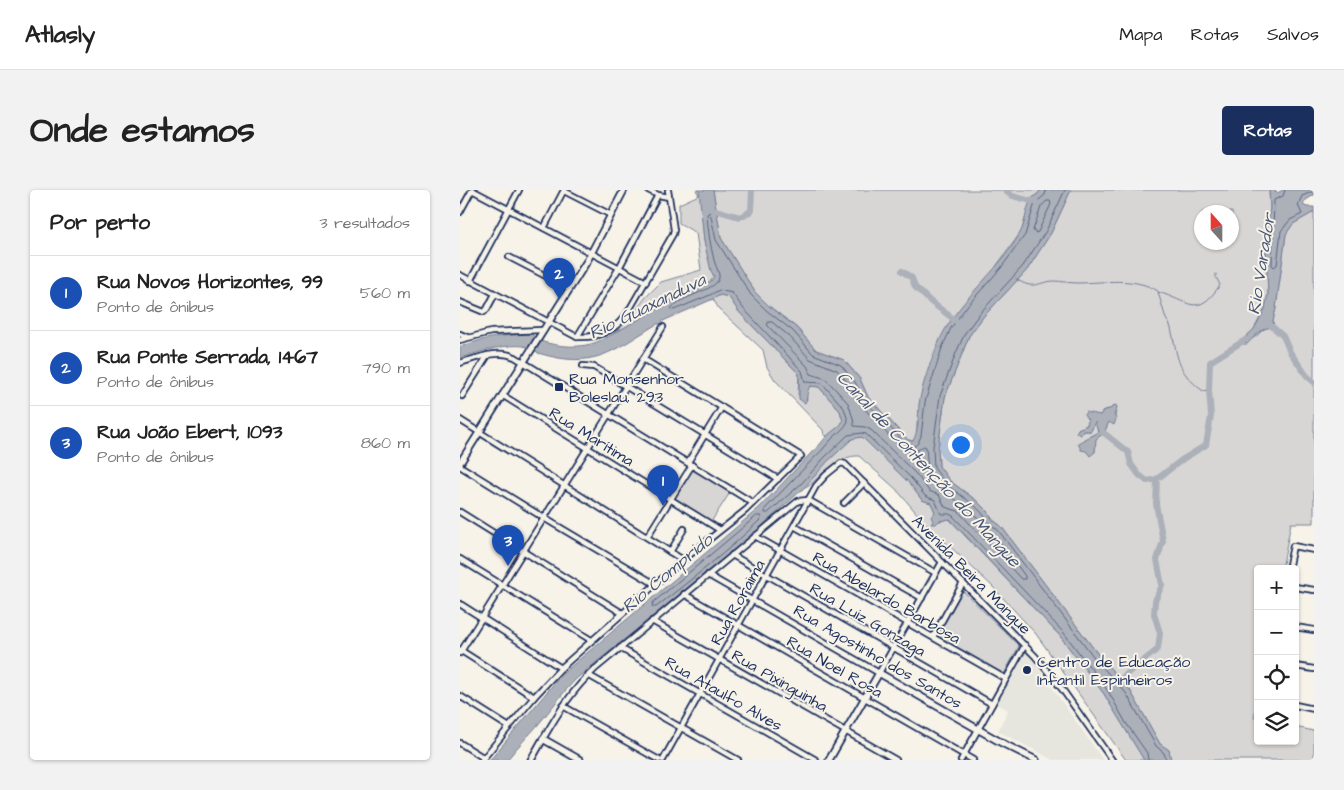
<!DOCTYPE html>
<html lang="pt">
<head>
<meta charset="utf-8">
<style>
	:root { --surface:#fff; --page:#f2f2f2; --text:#222; --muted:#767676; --line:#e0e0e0; --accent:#1b2f5e }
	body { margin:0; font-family:"Architects Daughter",sans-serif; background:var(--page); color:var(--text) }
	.controls { position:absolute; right:15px; bottom:15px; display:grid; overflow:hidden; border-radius:5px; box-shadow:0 1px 4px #0004 }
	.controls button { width:45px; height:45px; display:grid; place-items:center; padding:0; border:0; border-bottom:1px solid var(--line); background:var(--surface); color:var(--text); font:25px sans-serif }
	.compass { position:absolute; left:734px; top:15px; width:45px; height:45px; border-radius:50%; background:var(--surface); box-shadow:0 1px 4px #0004; rotate:339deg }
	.you { position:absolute; left:500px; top:254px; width:18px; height:18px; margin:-12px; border:4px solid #fff; border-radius:50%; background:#1a73e8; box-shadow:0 0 0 8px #1a73e833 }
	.badge { display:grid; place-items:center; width:32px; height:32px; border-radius:50%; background:var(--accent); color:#fff; font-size:16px; font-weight:700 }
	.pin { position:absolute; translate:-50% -41px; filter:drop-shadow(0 1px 2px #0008) }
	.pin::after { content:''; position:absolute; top:26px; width:18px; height:15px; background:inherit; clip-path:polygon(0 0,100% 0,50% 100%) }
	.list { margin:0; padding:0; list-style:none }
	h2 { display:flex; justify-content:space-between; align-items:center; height:65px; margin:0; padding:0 20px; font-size:21px }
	h2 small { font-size:16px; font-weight:400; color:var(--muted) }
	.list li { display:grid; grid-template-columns:32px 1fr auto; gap:15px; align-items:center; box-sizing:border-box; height:75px; padding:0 20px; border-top:1px solid var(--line) }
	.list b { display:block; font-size:19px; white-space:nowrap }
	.list p { margin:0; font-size:16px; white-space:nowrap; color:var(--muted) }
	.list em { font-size:16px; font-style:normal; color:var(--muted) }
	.icon { flex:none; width:28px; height:28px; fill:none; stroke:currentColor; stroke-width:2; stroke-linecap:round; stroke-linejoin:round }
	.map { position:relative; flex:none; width:854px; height:570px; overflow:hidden; border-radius:5px }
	header { display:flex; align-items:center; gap:30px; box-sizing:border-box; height:70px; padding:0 25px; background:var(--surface); border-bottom:1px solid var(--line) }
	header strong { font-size:24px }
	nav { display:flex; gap:28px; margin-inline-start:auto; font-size:18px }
	.intro { display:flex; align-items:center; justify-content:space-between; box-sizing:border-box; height:120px; padding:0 30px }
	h1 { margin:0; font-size:35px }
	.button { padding:12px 22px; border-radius:5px; background:var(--accent); color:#fff; font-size:18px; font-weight:700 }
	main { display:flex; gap:30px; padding:0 30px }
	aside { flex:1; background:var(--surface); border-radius:5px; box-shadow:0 1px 4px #0004 }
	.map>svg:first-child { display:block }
</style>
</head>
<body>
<header>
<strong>Atlasly</strong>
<nav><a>Mapa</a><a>Rotas</a><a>Salvos</a></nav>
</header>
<div class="intro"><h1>Onde estamos</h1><a class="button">Rotas</a></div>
<main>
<aside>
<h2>Por perto<small>3 resultados</small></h2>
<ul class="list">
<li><span class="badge" style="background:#1a4fb4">1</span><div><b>Rua Novos Horizontes, 99</b><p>Ponto de ônibus</p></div><em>560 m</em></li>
<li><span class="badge" style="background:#1a4fb4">2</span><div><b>Rua Ponte Serrada, 1467</b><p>Ponto de ônibus</p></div><em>790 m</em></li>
<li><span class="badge" style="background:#1a4fb4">3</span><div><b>Rua João Ebert, 1093</b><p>Ponto de ônibus</p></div><em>860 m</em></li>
</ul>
</aside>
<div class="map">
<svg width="854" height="570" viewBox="0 0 854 570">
	<rect width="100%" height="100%" fill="#f7f3e8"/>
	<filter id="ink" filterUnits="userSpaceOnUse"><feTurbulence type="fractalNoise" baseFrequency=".02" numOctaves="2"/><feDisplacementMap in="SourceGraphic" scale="10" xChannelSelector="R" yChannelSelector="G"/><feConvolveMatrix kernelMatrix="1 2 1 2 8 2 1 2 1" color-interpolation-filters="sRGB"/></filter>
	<g filter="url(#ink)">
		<!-- built -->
		<polygon fill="#e6e5de" points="566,463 569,465 643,570 593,570 538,541 548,520 537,514 561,467"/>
		<!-- green -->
		<g fill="#d7d6d4" stroke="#798299" fill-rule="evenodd">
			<polygon points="236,0 239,0 240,3 244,51 254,88 251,91 217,107 152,145 169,130 185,108 201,92 241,80 236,43 219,33 219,14 239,5"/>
			<polygon points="253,0 581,0 571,10 561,42 537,75 457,233 457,245 454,251 448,250 408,207 400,189 384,170 356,160 337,138 309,116 295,102 261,48"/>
			<path d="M611 0H809L810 17 806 61 808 104 805 119 794 139 779 154C784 152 790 150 795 147 802 142 804 136 813 138V131L816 118 826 44 833 34 854 22V333H831L822 379H798V507L794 528 798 529V551H835V537L854 541V570H711L709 560 700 554 670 500 640 467 541 336 533 330 526 320 517 311 490 291 479 277 478 258 485 207 509 146 523 127 567 80 591 43ZM742 22H772V52H742ZM655 215 657 218 653 234 649 231 644 243 635 249V262L624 249 639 242 635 231 631 241H623L618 239 627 235 628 230 640 225 644 220 650 219Z"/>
			<polygon points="260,105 269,107 279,122 339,184 338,205 347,210 346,202 350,196 359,197 380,221 383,231 380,236 367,246 364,245 363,240 315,190 307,177 303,160 259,119 253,109"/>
			<path d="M403 247 449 293 462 310 471 313 479 331 489 329 600 446 644 504 684 570H666L576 444 532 396 465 333 436 299 399 266C379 265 362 284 348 297H345L367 272 392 248Z"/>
			<polygon points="233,278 271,301 251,332 214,309"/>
			<polygon points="502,400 559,456 544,484 476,445"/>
		</g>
		<!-- water -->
		<g fill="#acb0b9" stroke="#727c95">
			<path d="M239 0H253L261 48 295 102 309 116 337 138 356 160 384 170 400 189 408 207 448 250 453 251C459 240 458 226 459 214 462 195 470 173 477 156 495 111 538 84 560 43 566 33 565 20 571 10 573 6 579 4 581 0H611L591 43 567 80 523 127 509 146 485 207 478 258 479 276 490 291 517 311 526 320 533 330 541 336 640 467 670 500 700 554 709 560 711 570H684L644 504 600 446 490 329 479 331 476 334H471L473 331 471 327 475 322 471 313 462 310 449 293 402 247 392 249 367 272 345 297 292 345 116 489C105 500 96 513 86 525 74 541 59 554 47 570H30L102 484 299 318 352 262C359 257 362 251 367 246 373 240 379 238 383 231L380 221 359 197 350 196C346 203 348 207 345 213L339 209V184L279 122 269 107 260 105 253 109 203 131 201 134H197C151 162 134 180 78 163 64 146 17 163 0 168V157C27 147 42 145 71 144L73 145 74 149C90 155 113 159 131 154 147 149 161 139 176 131 201 117 225 103 251 91L254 86 251 81 244 51Z"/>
			<path d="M809 0H814L817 3 823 0H854V5L846 10 843 15 847 17H854V22L833 34 826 44 816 118 813 131 814 138C803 135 795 147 787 154H778L794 139 805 119 808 104 806 61 810 17Z"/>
			<polygon points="656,215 657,218 654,224 656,229 654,235 649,232 644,243 636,249 635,262 630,266 626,261 621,260 618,253 638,242 635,232 631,241 623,241 621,245 616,243 618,239 627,235 628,230 624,225 626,222 640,225 644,220 650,219"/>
		</g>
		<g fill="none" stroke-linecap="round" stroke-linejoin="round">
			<!-- shore -->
			<g stroke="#556382" stroke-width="1">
				<path d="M586 0 585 5 575 13 565 45 541 78 507 116 491 138 482 158 465 212 461 246 458 253 455 256 445 253 405 211 395 192 381 175 353 164 333 141 306 120 291 105 256 50 250 22 247 24C248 40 250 54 254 70 255 75 260 83 259 88 256 101 219 106 211 119L214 120 250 105 259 100 272 103 283 118 342 181 345 192 362 193 384 218 388 231C384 240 377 243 371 250 365 256 363 260 356 266L305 319V323H308L342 293 364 268 388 245 402 243 406 244 452 289 465 306 475 310 481 324H489L493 326 604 443 648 501 666 533 687 563 688 570"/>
				<polyline points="605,0 586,41 563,76 520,123 505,143 496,163 480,206 473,257 474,278 487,295 514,315 522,323 530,334 538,340 636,470 666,503 696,556 704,563 706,570"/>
				<polyline points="825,0 823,6 814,10 812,75 814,77 817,75 821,41 830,30 842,24 838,15 842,6 854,1"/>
				<polygon points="587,11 590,11 591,14 578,42 575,43 573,40 581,17"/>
				<polygon points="308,132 312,132 329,146 350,169 377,180 390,195 400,214 432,249 443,260 454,262 464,256 466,257 468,281 481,298 517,327 525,338 534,344 565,386 565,389 561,389 498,321 485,317 479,305 469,301 457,285 411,240 405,237 394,236 393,228 388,213 366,189 351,184 347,176 308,136"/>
				<path d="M297 326H301V329C268 361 232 389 196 417H192L193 413Z"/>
			</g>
			<!-- stream -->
			<g stroke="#727c95" stroke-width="1">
				<path d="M556 89C574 101 577 92 594 91 601 91 609 93 617 93 644 93 674 86 698 101"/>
				<path d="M749 200 743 201C714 179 719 167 710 135L706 129 698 102C729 111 737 129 760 95L756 87V84"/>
			</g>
			<!-- river -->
			<g stroke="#acb0b9" stroke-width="6">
				<path d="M545 0C551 9 567 8 577 13"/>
				<polyline points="248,18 280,27 291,21 292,0"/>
				<polyline points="442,81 452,88 455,97 471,112 499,133"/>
				<polyline points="808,133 823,146 830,162 847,186 854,192"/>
				<polyline points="644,243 668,262 671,274 679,285 687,291 697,289"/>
				<polyline points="654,494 698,459 700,443 694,424 695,411 702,395 697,370 703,351 696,314 697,289 723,269 746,255 751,226 749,200 750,172 785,150"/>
			</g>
			<!-- street casing -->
			<g stroke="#1b2f5e" stroke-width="8">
				<g id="street">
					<polyline points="12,0 186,92"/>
					<polyline points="188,0 198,5 209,7"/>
					<polyline points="104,1 151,25"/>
					<polyline points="0,22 12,0"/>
					<polyline points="84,38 104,0"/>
					<polyline points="49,67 109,98"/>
					<path d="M0 85 117 147C139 148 156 141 168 122L213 44 214 40 208 0"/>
					<polyline points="10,91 59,0"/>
					<polyline points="0,112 24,122 27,119 35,104"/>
					<polyline points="0,144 7,147"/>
					<polyline points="117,147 159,78 198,5"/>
					<polyline points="0,150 31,142 83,140"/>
					<path d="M0 173C17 168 37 159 55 167L293 313"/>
					<polyline points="123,176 134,177 318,289"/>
					<polyline points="42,205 260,340"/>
					<polyline points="2,206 28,165"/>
					<polyline points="0,230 223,370"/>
					<polyline points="228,272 262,217"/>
					<polyline points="0,276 84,328 195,394"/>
					<polyline points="384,313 404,293"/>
					<polyline points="0,322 162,423"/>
					<polyline points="334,336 462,408"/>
					<polyline points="295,346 546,489"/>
					<polyline points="187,347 232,275"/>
					<polyline points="210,362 224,339"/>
					<polyline points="272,365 532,514"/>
					<polyline points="0,369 131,450"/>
					<polyline points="828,379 833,356 854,360"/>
					<polyline points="248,385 419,483 482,372"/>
					<polyline points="835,397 854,400"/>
					<polyline points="224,404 513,570"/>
					<polyline points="0,414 101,478"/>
					<polyline points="192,431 436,570"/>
					<polyline points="835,437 854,440"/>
					<polyline points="473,447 503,393"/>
					<polyline points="160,458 356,570"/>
					<polyline points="0,460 74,507"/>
					<polyline points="0,463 203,137"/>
					<polyline points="835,476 854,479"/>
					<polyline points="128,485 278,570"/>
					<polyline points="0,506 49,537"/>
					<polyline points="835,515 854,519"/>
					<polyline points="103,516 199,570"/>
					<path d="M83 549C98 523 113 499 135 479L338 311 348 310 476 383"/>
					<polyline points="0,553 24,568"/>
					<polyline points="22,570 74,507 101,478 223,370 286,320 341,266 183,169"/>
					<polyline points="203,570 356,296 366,285 381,273 385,274 575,466 602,499 652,570"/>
					<polyline points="501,570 565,455"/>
				</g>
			</g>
			<!-- secondary casing -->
			<g stroke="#1b2f5e" stroke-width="9">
				<g id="secondary">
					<polyline points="0,273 127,71 164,0"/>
					<polyline points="71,570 83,549 120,570"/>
					<polyline points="369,570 419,483 544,554 576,570"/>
				</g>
			</g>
			<!-- street -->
			<use href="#street" stroke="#f7f3e8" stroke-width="4.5"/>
			<!-- secondary -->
			<use href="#secondary" stroke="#f7f3e8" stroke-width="5.5"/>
		</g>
	</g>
	<!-- markers -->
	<g fill="#1b2f5e" stroke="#f7f3e8" stroke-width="2">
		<rect x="94" y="192" width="10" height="10" rx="2.5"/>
		<circle cx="567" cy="480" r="5"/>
	</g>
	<g text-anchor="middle" stroke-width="4" stroke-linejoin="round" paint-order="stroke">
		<!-- poi labels -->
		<g font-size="16" fill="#1b2f5e" stroke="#f7f3e8" text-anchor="start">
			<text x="109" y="194">Rua Monsenhor<tspan x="109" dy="18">Boleslau, 293</tspan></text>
			<text x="577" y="477">Centro de Educação<tspan x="577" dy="18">Infantil Espinheiros</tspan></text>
		</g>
		<!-- street labels -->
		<g font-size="16" fill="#1b2f5e" stroke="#f7f3e8">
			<text transform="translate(132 246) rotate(32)" y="6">Rua Marítima</text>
			<text transform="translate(512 384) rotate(45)" y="6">Avenida Beira Mangue</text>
			<text transform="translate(427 407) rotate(30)" y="6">Rua Abelardo Barbosa</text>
			<text transform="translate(277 412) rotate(-61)" y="6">Rua Roraima</text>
			<text transform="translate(408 429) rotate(30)" y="6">Rua Luiz Gonzaga</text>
			<text transform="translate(418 466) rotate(30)" y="6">Rua Agostinho dos Santos</text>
			<text transform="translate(375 476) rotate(30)" y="6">Rua Noel Rosa</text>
			<text transform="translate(320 490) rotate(30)" y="6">Rua Pixinguinha</text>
			<text transform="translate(264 503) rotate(30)" y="6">Rua Ataulfo Alves</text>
		</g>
		<!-- water labels -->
		<g font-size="18" font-style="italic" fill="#465679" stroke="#f7f3e8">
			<text transform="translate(801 74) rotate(-81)" y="6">Rio Varador</text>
			<text transform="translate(187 116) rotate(-26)" y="6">Rio Guaxanduva</text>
			<text transform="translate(469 279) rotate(47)" y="6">Canal de Contenção do Mangue</text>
			<text transform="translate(207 383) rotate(-40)" y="6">Rio Comprido</text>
		</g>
	</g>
</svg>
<div class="controls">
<button>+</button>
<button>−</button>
<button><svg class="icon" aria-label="locate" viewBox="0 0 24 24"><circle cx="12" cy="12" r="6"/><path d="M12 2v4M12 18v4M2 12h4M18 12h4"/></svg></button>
<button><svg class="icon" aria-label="layers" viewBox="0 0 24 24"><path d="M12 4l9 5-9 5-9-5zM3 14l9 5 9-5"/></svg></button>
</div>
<svg class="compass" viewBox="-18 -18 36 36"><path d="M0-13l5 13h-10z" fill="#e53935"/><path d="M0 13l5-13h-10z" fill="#767676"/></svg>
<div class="you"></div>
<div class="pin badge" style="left:203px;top:316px;background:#1a4fb4">1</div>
<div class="pin badge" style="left:99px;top:109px;background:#1a4fb4">2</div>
<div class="pin badge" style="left:48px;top:376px;background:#1a4fb4">3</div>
</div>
</main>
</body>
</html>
